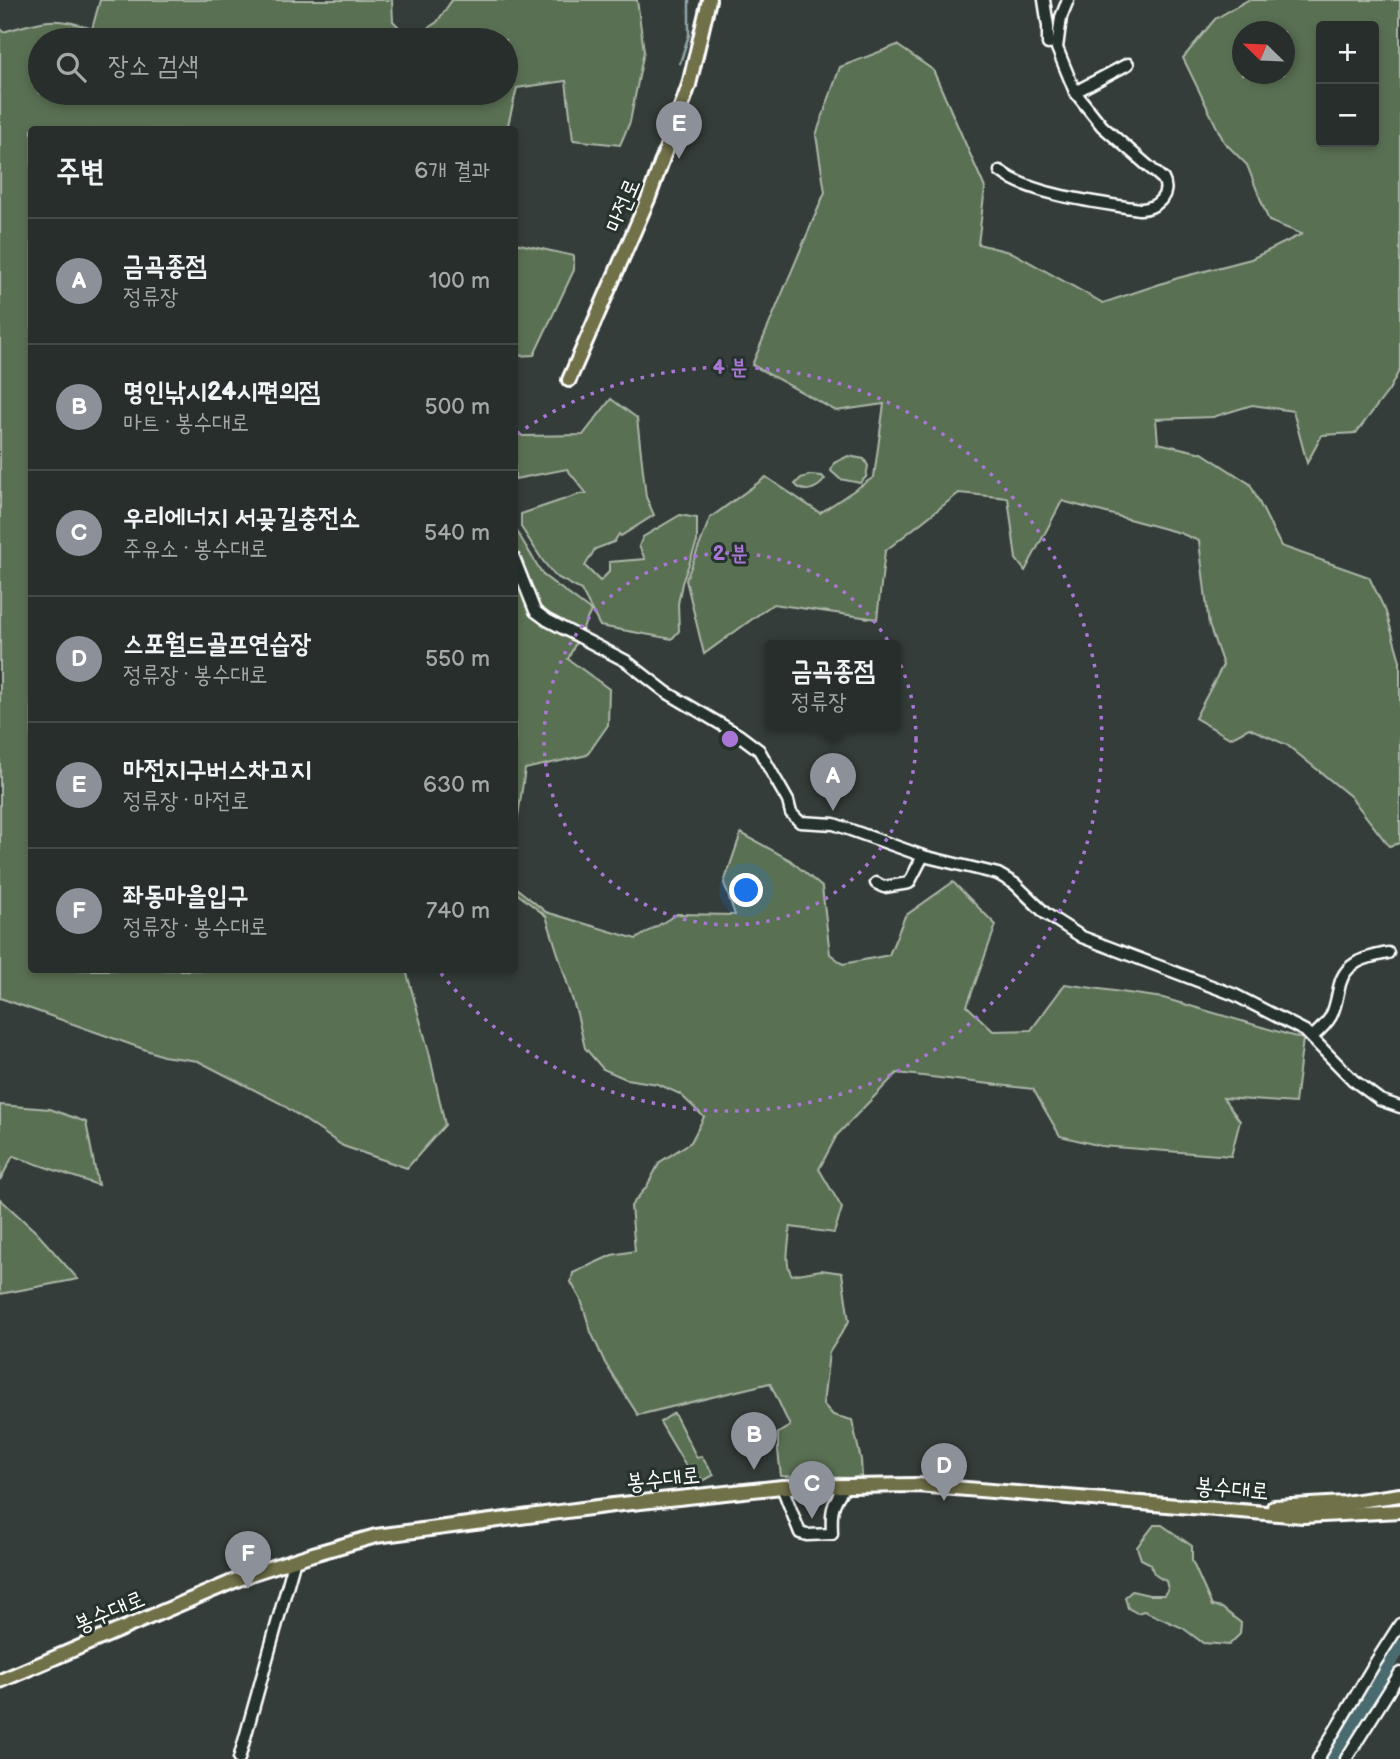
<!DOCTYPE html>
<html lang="ko">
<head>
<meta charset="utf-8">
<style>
	:root { --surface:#272e2b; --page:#333a37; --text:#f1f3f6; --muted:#a4a8a9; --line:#434a47; --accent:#8c9099 }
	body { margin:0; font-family:"Balsamiq Sans","Poor Story",sans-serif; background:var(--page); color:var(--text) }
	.controls { position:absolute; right:21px; top:21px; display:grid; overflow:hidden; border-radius:7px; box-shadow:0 4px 10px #0003 }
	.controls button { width:63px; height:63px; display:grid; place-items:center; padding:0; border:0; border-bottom:2px solid var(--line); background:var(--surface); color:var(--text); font:35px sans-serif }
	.compass { position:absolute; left:1232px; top:21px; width:63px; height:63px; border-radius:50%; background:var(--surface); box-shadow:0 4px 10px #0003; rotate:293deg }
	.you { position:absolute; left:747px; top:891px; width:24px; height:24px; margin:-18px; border:5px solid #fff; border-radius:50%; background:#1a73e8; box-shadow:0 0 0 10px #1a73e833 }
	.badge { display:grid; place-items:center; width:46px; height:46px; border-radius:50%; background:var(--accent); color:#fff; font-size:23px; font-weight:700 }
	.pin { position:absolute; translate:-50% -58px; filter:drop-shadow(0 2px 4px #0008) }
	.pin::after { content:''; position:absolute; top:37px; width:24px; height:21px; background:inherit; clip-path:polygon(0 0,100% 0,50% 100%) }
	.popup { position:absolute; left:765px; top:640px; width:136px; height:91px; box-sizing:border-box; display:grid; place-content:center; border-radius:7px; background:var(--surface); filter:drop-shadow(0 2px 5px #0005); font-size:23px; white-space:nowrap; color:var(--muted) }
	.popup b { font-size:26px; color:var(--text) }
	.popup::after { content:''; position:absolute; left:50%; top:100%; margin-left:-14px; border:14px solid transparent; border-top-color:var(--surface) }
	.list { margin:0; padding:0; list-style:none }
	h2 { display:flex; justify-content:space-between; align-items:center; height:91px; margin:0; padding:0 28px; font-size:30px }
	h2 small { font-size:23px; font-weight:400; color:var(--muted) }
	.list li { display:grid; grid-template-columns:46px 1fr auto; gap:21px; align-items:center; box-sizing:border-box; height:126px; padding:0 28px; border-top:2px solid var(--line) }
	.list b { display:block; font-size:26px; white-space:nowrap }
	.list p { margin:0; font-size:23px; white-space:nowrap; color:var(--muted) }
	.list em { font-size:23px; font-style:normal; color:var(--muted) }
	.icon { flex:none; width:38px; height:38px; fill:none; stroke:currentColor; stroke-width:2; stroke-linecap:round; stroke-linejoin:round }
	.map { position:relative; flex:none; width:1400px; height:1759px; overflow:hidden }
	.search { position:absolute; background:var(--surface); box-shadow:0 4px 10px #0003; left:28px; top:28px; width:490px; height:77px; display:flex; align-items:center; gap:18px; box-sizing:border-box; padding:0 24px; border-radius:38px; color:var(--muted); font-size:26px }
	.panel { position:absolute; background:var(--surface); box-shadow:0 4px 10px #0003; left:28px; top:126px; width:490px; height:847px; border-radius:7px }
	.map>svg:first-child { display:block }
</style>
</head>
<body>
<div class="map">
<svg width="1400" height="1759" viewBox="0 0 1400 1759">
	<rect width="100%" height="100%" fill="#343d39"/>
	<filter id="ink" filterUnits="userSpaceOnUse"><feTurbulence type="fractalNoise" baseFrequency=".0143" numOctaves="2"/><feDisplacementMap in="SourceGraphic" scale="14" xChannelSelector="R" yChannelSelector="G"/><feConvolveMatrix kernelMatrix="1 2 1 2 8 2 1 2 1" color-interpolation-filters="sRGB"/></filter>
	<g filter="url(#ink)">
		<!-- green -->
		<g fill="#5a6f53" stroke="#acb7a9" stroke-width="2" fill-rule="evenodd">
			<path d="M100 0H392L393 21 411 39 437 22 452 0H637L644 51 630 122 620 145 573 140 566 81 517 88 507 129 32 130V970H406L429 1052 445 1125 407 1168 343 1146 280 1103 198 1061 163 1056 0 998V27L3 32C40 21 55 15 92 29ZM40 40H506V93H40Z"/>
			<path d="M1248 0H1400V369L1389 390 1356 433 1322 435 1307 463 1293 411 1252 405 1213 417 1156 419 1158 443 1202 453 1250 484 1281 546 1369 577 1386 612 1400 661V843L1389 846 1350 796 1287 745 1249 728 1230 738 1195 718 1223 665 1209 625 1199 541 1180 533 1062 501 1025 571 1016 559 1008 498 959 493 885 551 877 619 773 604 704 654 686 580 710 518 766 477 820 513 874 477 884 404 836 411 752 365 825 192 816 135 840 67 897 45 933 70 985 188 978 244 1013 253 1103 303 1178 278 1251 259 1302 234 1269 221 1247 165 1224 142 1183 58 1215 19ZM1321 26H1374V142H1321ZM1242 32H1284V74H1242Z"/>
			<polygon points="515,243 574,256 574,270 534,355 515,356"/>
			<polygon points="611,399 637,418 646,497 654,515 621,536 619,534 614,542 595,549 585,566 600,581 609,572 609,562 645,559 639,546 643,537 680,515 697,518 697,542 682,583 678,604 679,631 672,639 600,626 581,590 555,576 543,561 521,527 521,514 580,494 587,494 567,469 515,479 515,431 523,436 583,435"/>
			<polygon points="848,456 864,459 868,466 866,477 860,483 840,479 831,471 834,463"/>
			<path d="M810 475 822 476 825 479C818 489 804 495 795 484L801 478Z"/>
			<polygon points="515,528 543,575 591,611 568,659 609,689 608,725 587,755 525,769 515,837"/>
			<path d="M741 833 790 860 822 887 830 954 843 964 889 955 905 916 953 882 996 925 967 1006 993 1031 1031 1030 1065 984 1163 998 1303 1039 1295 1103 1223 1098 1240 1121 1231 1156 1101 1146 1060 1136 1033 1089 897 1073 837 1135 819 1169 842 1208 834 1233 790 1227C790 1243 783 1262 792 1275L821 1270 842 1273 849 1321 829 1353 823 1404 833 1415 852 1420 861 1460 862 1476 851 1478 781 1476 778 1451V1433L790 1426 770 1383 638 1415 605 1363 591 1332 581 1300 571 1282 573 1273 612 1255 635 1251 631 1206 647 1186 660 1162 691 1142 704 1117 680 1094 658 1084 626 1079 603 1069 585 1048 577 1014 546 916 515 892V887L546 912 636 939 677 914 735 915 724 883Z"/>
			<polygon points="0,1105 50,1109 86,1122 98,1185 13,1156 0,1180"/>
			<polygon points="0,1199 36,1232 78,1279 0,1294"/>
			<polygon points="674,1413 697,1458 701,1456 714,1475 703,1481 692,1465 687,1468 660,1422"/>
			<path d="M1154 1525H1162L1192 1546V1561L1212 1606 1222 1608 1241 1623 1240 1634 1229 1645 1203 1643 1183 1628 1144 1611 1137 1613 1128 1608 1125 1597 1132 1591 1149 1595H1164L1168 1589 1166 1581C1157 1577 1152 1574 1151 1564L1141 1559 1137 1547Z"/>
		</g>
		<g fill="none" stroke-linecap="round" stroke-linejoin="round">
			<!-- stream -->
			<polyline stroke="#91a6a8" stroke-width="2.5" points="680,63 689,35 689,0"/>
			<!-- river -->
			<polyline stroke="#486a6e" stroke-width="14" points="1330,1759 1400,1646"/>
			<!-- minor casing -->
			<g stroke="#fff" stroke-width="15">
				<g id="minor">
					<polyline points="1044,0 1048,26 1048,44"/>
					<polyline points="1075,92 1128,64"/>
					<path d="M1000 171C1029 195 1101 203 1139 209 1155 210 1172 195 1163 179L1102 126 1075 92 1057 48 1061 17 1068 0"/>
					<polyline points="514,558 535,611 547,620 626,661 666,692 739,735 759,750 788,801 791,813 800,822 834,824 923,856 998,874 1015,884 1046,914 1082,937 1235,995 1305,1031 1353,1080 1380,1100 1400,1107"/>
					<polyline points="876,883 884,887 909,883 923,856"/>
					<path d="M1312 1037C1319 1031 1326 1025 1331 1016 1336 1007 1337 995 1340 984 1346 961 1368 957 1388 953"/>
					<path d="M782 1487 800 1533 807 1535 832 1534C831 1512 831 1505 845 1486"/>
					<polyline points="239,1759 295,1559"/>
					<polyline points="1318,1759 1375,1663 1400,1624"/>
					<polyline points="1346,1759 1400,1673"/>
				</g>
			</g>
			<!-- major casing -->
			<g stroke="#fff" stroke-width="18">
				<g id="major">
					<polyline points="569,380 649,197 689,85 709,0"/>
					<polyline points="1274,1507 1345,1503 1400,1495"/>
					<polyline points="0,1681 253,1573 313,1554 376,1536 613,1505 782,1487 917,1485 1303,1516 1400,1511"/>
				</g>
			</g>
			<!-- minor -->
			<use href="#minor" stroke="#26332d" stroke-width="10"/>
			<!-- major -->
			<use href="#major" stroke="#6f704a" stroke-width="12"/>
		</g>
	</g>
	<!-- distance rings -->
	<g fill="none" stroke="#a976d5" stroke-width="3.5" stroke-dasharray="3.5 7">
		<circle cx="730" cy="739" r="186"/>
		<path d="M517 434A372 372 0 1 1 439 971"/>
	</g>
	<g text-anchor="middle" stroke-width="6" stroke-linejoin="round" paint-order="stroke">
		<!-- street labels -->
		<g font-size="23" fill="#fff" stroke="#26332d">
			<text transform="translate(622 205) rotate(-67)" y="8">마전로</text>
			<text transform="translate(663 1478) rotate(-6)" y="8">봉수대로</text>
			<text transform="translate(1232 1488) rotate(5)" y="8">봉수대로</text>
			<text transform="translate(109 1611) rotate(-23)" y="8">봉수대로</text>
		</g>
	</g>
	<circle cx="730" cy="739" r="10" fill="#a976d5" stroke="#26332d" stroke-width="3.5"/>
	<g font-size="21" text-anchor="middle" font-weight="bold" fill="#a976d5" stroke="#26332d" stroke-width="6" stroke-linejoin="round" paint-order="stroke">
		<text x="730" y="374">4 분</text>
		<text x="730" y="560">2 분</text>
	</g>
</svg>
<div class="controls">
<button>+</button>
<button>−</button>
</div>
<svg class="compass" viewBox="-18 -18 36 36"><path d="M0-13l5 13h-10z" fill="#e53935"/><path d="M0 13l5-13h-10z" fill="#a4a8a9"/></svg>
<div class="you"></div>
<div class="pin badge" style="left:833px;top:811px">A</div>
<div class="popup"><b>금곡종점</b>정류장</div>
<div class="pin badge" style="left:754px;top:1470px">B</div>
<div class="pin badge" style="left:812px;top:1519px">C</div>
<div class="pin badge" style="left:944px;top:1501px">D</div>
<div class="pin badge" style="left:679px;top:159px">E</div>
<div class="pin badge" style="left:248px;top:1589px">F</div>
<div class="search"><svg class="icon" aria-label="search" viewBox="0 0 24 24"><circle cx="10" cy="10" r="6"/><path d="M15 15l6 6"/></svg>장소 검색</div>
<section class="panel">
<h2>주변<small>6개 결과</small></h2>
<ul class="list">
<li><span class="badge">A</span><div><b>금곡종점</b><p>정류장</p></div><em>100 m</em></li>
<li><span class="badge">B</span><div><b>명인낚시24시편의점</b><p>마트 · 봉수대로</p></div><em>500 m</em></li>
<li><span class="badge">C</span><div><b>우리에너지 서곶길충전소</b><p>주유소 · 봉수대로</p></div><em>540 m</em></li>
<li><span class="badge">D</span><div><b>스포월드골프연습장</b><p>정류장 · 봉수대로</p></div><em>550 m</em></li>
<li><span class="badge">E</span><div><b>마전지구버스차고지</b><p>정류장 · 마전로</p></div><em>630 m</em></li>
<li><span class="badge">F</span><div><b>좌동마을입구</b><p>정류장 · 봉수대로</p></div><em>740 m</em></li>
</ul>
</section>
</div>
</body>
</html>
